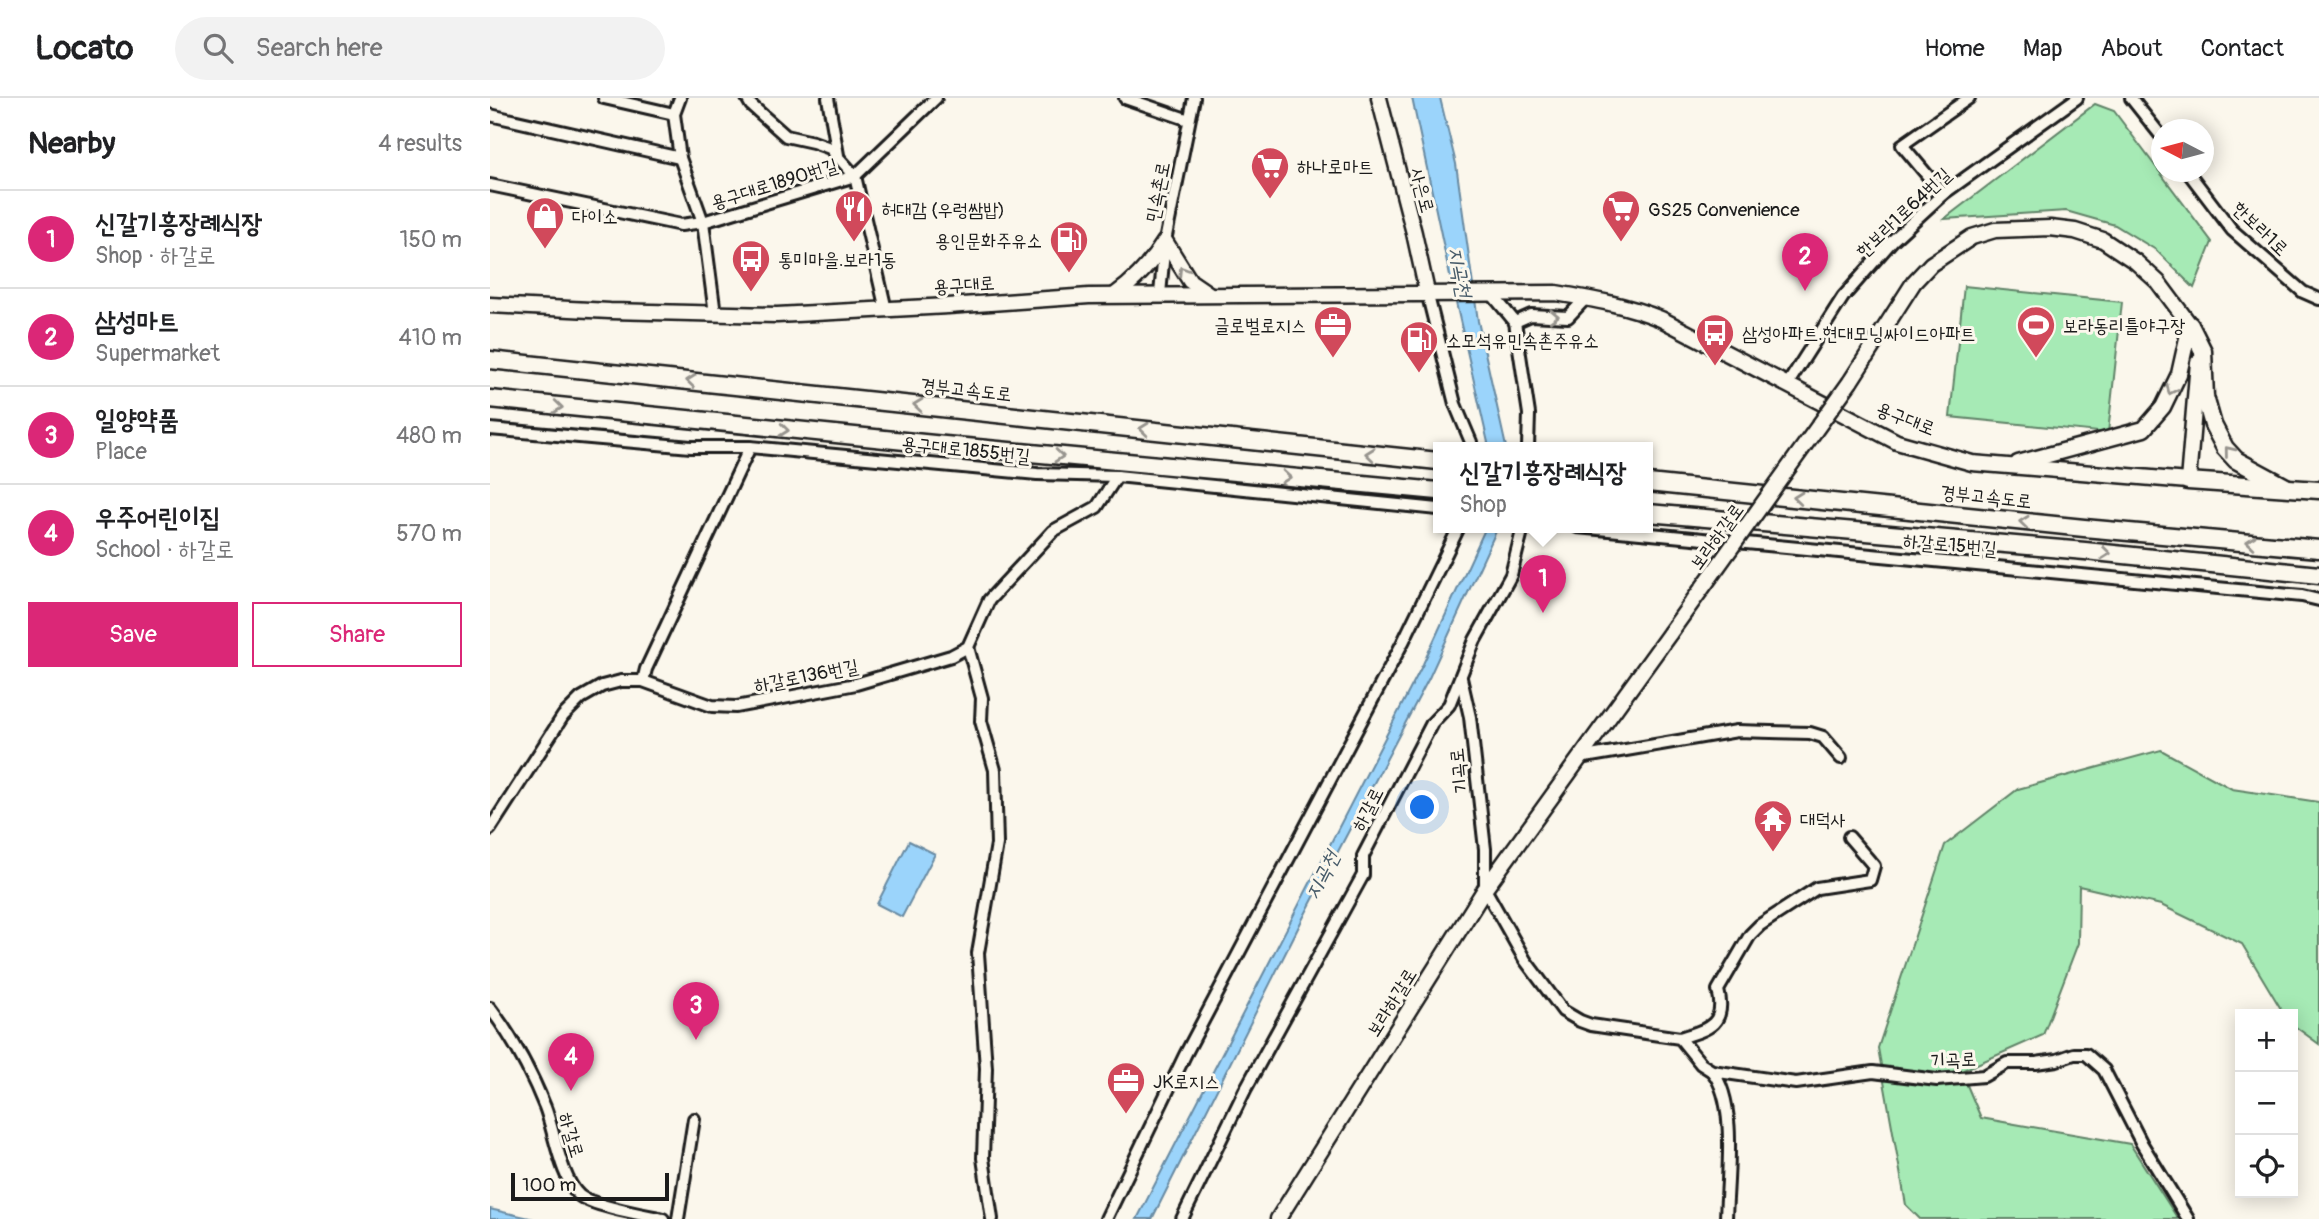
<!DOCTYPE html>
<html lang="en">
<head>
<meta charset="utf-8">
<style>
	:root { --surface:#fff; --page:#f2f2f2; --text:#202124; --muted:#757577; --line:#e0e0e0; --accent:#db2777 }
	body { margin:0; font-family:Pangolin,"Poor Story",sans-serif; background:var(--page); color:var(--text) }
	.controls { position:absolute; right:21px; bottom:21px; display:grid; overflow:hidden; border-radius:0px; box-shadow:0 4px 18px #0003 }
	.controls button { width:63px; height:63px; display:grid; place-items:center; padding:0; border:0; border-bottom:2px solid var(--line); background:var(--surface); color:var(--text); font:35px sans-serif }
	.compass { position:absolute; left:1661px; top:21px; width:63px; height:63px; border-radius:50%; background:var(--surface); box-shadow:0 4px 18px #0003; rotate:276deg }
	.scale { position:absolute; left:21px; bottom:18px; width:158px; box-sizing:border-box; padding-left:7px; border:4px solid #1c1c1c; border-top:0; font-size:19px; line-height:24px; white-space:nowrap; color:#1c1c1c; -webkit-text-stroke:5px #fbf7ec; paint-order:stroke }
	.you { position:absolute; left:933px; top:710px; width:24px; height:24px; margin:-18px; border:5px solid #fff; border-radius:50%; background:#1a73e8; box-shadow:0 0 0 10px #1a73e833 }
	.badge { display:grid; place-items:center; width:46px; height:46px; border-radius:50%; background:var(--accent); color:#fff; font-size:23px; font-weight:700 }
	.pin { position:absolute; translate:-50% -58px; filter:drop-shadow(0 2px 4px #0008) }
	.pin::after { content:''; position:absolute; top:37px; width:24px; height:21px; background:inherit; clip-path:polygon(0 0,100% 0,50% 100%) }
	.popup { position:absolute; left:943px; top:344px; width:220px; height:91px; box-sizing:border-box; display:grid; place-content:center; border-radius:0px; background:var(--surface); filter:drop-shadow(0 2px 5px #0005); font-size:23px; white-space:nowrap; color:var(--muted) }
	.popup b { font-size:26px; color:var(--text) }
	.popup::after { content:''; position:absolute; left:50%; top:100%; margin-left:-14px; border:14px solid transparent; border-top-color:var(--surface) }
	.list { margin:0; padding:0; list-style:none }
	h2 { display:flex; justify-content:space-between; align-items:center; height:91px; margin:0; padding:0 28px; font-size:30px }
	h2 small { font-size:23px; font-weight:400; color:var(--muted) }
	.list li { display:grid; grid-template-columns:46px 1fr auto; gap:21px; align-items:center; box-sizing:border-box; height:98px; padding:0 28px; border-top:2px solid var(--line) }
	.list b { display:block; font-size:26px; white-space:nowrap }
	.list p { margin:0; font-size:23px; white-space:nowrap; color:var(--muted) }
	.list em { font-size:23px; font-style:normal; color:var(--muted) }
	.actions { display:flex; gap:14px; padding:21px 28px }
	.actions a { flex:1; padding:16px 0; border:2px solid var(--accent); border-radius:0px; text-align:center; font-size:24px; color:var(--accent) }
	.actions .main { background:var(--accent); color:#fff }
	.icon { flex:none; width:38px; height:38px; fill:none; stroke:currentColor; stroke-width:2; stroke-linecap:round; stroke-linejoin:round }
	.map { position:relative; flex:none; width:1829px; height:1121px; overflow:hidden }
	header { display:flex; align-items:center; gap:42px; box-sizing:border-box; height:98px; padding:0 35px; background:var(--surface); border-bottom:2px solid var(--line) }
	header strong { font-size:33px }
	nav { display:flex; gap:38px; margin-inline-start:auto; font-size:24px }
	.search { width:490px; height:63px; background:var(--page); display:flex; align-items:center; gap:18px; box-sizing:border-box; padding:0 24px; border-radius:38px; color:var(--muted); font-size:26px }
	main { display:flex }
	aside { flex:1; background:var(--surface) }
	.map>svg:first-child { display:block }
</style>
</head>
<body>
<header>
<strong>Locato</strong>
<div class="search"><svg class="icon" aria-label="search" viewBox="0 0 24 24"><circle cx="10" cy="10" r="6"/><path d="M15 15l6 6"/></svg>Search here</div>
<nav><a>Home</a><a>Map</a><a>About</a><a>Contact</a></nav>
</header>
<main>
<aside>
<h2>Nearby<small>4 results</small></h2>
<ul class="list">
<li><span class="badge">1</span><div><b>신갈기흥장례식장</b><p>Shop · 하갈로</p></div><em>150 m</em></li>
<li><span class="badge">2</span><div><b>삼성마트</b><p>Supermarket</p></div><em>410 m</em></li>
<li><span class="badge">3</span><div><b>일양약품</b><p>Place</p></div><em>480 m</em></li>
<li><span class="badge">4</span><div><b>우주어린이집</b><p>School · 하갈로</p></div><em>570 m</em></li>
</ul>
<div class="actions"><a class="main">Save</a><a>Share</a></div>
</aside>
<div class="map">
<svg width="1829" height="1121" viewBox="0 0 1829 1121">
	<rect width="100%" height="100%" fill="#fbf7ec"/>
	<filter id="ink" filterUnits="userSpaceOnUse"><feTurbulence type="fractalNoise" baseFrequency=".0143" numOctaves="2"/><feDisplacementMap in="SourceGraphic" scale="14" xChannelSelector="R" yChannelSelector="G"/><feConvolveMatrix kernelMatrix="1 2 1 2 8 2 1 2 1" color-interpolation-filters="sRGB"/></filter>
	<g filter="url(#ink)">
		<!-- green -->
		<g fill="#a6eab5" stroke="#618368" stroke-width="2">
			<polygon points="1605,6 1624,13 1722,144 1704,190 1666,152 1625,127 1576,113 1454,121"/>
			<polygon points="1474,188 1632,204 1618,335 1460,319"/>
			<polygon points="1671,652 1742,691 1829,704 1829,946 1803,927 1803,916 1794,916 1752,846 1671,807 1589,788 1588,845 1553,937 1471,973 1491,1020 1640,1046 1688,1121 1430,1121 1416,1107 1388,950 1455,747 1528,691"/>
		</g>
		<!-- water -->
		<g fill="#9bd4fb" stroke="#688aa2" stroke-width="2">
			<polygon points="922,0 950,0 966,66 988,223 1016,349 999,349 961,183"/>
			<polygon points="996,429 1008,429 939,580 811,824 662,1121 647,1121 933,566"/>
			<polygon points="419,743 445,756 412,819 387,806"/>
			<polygon points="0,1111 4,1112 44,1121 0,1121"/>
		</g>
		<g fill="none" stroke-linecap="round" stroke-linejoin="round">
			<!-- minor casing -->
			<g stroke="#1c1c1c" stroke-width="16">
				<g id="minor">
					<polyline points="114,0 184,16"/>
					<polyline points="190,0 184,16 190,60 213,124 225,216"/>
					<polyline points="257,0 261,7 296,38 323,44 340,50 365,78 396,212"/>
					<polyline points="338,0 348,57"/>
					<polyline points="635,0 699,22"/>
					<polyline points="1641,0 1672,39"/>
					<polyline points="0,17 190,60"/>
					<polyline points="1698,74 1742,132 1813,194 1829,201"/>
					<polyline points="0,87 191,127 213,124 365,78 446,0"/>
					<polyline points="1453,96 1412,47 1479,0"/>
					<polyline points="937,194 965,306 981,344 981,349"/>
					<polyline points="1001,195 1025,224"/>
					<polyline points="670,196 675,143 704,0"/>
					<polyline points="1025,224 1039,316 1038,349"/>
					<polyline points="1025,224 1041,217 1078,219 1096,200"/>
					<polyline points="1297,287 1353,199 1403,142 1453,96 1587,0"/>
					<polyline points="0,331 201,349 260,349 547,376 627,378 948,411"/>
					<polyline points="1087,429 1812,498 1829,502"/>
					<polyline points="478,549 492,600 491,623 505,672 507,746 488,855 496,970 493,1060 502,1121"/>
					<polyline points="971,580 980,619 995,751 995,791 1035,862 1073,913 1090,923 1101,927 1190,940 1211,966 1222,973 1306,985 1383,974 1447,982 1494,978 1517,965 1546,965 1567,962 1584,956 1596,956 1614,972 1652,1046 1698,1121"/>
					<polyline points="153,583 156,571 260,349"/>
					<polyline points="1089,660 1247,633 1320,635 1333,639 1351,660"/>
					<polyline points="0,731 73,618 91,600 112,588 131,583 153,583 222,608 246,609 366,586 461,558 478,549 499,502 563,433 607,409 627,378"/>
					<path d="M0 910C22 939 41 974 55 1009 64 1032 71 1082 90 1098 103 1108 155 1117 173 1121"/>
					<path d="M1190 940C1219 931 1237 926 1228 892L1260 837 1270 827 1327 790 1380 782 1384 768 1359 739"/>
					<path d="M1222 973C1248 1005 1237 1080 1236 1121"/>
					<polyline points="188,1121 204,1021"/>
					<polyline points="616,1121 695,957 913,544 969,429"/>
					<polyline points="692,1121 755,992 873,777 873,758 942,625 959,607 985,542 1021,477 1033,429"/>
				</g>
			</g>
			<!-- major casing -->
			<g stroke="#1c1c1c" stroke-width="19">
				<g id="major">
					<polyline points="889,0 924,135 937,194"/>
					<path d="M625 197C646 182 661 166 675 143L700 183 719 196"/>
					<path d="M0 207 120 213 287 217 458 208 599 198 1066 195C1102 201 1137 207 1171 221L1407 344 1482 365 1698 383 1708 264"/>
					<polyline points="1360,284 1424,184 1441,166 1482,139 1505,132 1560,130 1585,133 1613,142 1646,164 1668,184 1700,227 1704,237"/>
					<polyline points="1528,365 1654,331 1673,309 1689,276 1700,227"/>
					<polyline points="788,1121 995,791 1180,535"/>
				</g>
			</g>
			<!-- highway casing -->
			<g stroke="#1c1c1c" stroke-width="21">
				<g id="highway">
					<polyline points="1700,227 1713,253 1715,299 1723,327 1735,350 1746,362 1796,389"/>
					<polyline points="0,262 948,363"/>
					<polyline points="0,301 444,346 948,393"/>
					<polyline points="1698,383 1829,392"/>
					<polyline points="1158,385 1594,430 1829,451"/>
					<polyline points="1158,415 1595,453 1829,477"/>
				</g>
			</g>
			<!-- minor -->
			<use href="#minor" stroke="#fbf7ec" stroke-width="10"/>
			<!-- major -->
			<use href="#major" stroke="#fbf7ec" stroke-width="14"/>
			<!-- highway -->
			<use href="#highway" stroke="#fbf7ec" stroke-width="16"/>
			<!-- major-bridge casing -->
			<g stroke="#1c1c1c" stroke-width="19" stroke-linecap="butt">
				<polyline id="major-bridge" points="1180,535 1360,284"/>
			</g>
			<!-- major-bridge -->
			<use href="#major-bridge" stroke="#fbf7ec" stroke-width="14"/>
		</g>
		<!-- one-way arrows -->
		<defs><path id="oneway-chevron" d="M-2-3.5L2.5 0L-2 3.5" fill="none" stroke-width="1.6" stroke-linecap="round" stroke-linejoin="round" transform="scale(1.75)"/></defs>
		<g stroke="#97948e">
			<use href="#oneway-chevron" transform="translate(693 173) rotate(-122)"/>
			<use href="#oneway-chevron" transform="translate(1064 218) rotate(2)"/>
			<use href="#oneway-chevron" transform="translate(201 283) rotate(-174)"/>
			<use href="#oneway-chevron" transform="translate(1681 292) rotate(116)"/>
			<use href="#oneway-chevron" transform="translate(428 307) rotate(-174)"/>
			<use href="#oneway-chevron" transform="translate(68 309) rotate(6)"/>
			<use href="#oneway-chevron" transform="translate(654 331) rotate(-174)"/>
			<use href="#oneway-chevron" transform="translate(294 332) rotate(6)"/>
			<use href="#oneway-chevron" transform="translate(1739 353) rotate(-129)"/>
			<use href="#oneway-chevron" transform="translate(880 356) rotate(-174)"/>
			<use href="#oneway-chevron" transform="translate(569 358) rotate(5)"/>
			<use href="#oneway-chevron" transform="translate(796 379) rotate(5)"/>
			<use href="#oneway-chevron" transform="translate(1308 400) rotate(-174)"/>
			<use href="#oneway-chevron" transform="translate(1534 424) rotate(-174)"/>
			<use href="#oneway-chevron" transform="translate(1761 444) rotate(-175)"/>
			<use href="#oneway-chevron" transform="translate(1616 455) rotate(6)"/>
		</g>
	</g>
	<!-- icons -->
	<defs>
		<g id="supermarket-pin" transform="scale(2.0125)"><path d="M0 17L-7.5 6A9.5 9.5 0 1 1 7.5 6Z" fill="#d1495b" stroke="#fbf7ec"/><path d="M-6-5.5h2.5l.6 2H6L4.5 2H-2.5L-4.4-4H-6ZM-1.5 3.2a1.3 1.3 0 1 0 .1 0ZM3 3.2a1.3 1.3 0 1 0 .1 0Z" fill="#fff"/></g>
		<g id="restaurant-pin" transform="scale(2.0125)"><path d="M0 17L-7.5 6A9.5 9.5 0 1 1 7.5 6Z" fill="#d1495b" stroke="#fbf7ec"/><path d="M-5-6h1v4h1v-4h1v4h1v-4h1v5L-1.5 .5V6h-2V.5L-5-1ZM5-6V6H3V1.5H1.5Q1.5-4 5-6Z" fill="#fff"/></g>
		<g id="shop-pin" transform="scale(2.0125)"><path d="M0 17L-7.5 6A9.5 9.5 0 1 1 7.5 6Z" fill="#d1495b" stroke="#fbf7ec"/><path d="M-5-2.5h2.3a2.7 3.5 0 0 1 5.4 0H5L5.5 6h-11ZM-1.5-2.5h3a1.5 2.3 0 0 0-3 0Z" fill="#fff"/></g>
		<g id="fuel-pin" transform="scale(2.0125)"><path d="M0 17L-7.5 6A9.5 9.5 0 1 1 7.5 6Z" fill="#d1495b" stroke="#fbf7ec"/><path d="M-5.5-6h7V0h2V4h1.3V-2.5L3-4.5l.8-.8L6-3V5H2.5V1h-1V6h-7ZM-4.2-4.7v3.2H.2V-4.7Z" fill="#fff"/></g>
		<g id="bus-pin" transform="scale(2.0125)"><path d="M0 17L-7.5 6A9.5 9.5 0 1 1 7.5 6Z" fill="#d1495b" stroke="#fbf7ec"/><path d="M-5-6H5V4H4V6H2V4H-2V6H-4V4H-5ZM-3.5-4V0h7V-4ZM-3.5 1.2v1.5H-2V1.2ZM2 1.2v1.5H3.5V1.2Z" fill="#fff"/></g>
		<g id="office-pin" transform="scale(2.0125)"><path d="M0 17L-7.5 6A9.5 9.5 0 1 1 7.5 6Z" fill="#d1495b" stroke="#fbf7ec"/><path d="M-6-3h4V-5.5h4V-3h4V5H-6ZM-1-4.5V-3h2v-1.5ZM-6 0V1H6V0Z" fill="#fff"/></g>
		<g id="stadium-pin" transform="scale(2.0125)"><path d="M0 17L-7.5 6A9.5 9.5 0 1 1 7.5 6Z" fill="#d1495b" stroke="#fbf7ec"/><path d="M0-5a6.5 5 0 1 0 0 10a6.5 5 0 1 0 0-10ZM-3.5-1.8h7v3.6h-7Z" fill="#fff"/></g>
		<g id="temple-pin" transform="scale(2.0125)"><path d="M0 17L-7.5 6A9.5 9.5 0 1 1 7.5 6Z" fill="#d1495b" stroke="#fbf7ec"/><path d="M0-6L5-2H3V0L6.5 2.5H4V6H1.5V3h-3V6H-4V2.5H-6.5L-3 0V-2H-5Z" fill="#fff"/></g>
	</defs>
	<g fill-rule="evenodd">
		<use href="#supermarket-pin" x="780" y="68"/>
		<use href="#restaurant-pin" x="364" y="111"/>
		<use href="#supermarket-pin" x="1131" y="111"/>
		<use href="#shop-pin" x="55" y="118"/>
		<use href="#fuel-pin" x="579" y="142"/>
		<use href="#bus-pin" x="261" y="161"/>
		<use href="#office-pin" x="843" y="227"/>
		<use href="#stadium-pin" x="1546" y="227"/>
		<use href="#bus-pin" x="1225" y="235"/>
		<use href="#fuel-pin" x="929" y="242"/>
		<use href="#temple-pin" x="1283" y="721"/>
		<use href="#office-pin" x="636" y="983"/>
	</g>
	<g text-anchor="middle" stroke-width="6" stroke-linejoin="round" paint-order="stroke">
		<!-- poi labels -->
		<g font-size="19" fill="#1c1c1c" stroke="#fbf7ec" text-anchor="start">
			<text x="807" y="75">하나로마트</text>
			<text x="391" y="118">허대감 (우렁쌈밥)</text>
			<text x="1158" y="118">GS25 Convenience</text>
			<text x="82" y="125">다이소</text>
			<text x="552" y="149" text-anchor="end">용인문화주유소</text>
			<text x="288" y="168">통미마을.보라1동</text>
			<text x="816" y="234" text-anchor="end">글로벌로지스</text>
			<text x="1573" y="234">보라동리틀야구장</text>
			<text x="1252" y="242">삼성아파트.현대모닝싸이드아파트</text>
			<text x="956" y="249">소모석유민속촌주유소</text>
			<text x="1310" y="728">대덕사</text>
			<text x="663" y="990">JK로지스</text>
		</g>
		<!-- street labels -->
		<g font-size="19" fill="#1c1c1c" stroke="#fbf7ec">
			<text transform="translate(284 85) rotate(-17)" y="7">용구대로1890번길</text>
			<text transform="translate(933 92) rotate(75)" y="7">사은로</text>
			<text transform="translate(667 94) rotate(-79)" y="7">민속촌로</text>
			<text transform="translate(1413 114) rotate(-43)" y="7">한보라1로64번길</text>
			<text transform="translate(1771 130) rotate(44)" y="7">한보라1로</text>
			<text transform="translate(474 186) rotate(-4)" y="7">용구대로</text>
			<text transform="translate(476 291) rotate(6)" y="7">경부고속도로</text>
			<text transform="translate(1416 320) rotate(21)" y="7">용구대로</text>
			<text transform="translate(476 351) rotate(6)" y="7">용구대로1855번길</text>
			<text transform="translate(1496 398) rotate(6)" y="7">경부고속도로</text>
			<text transform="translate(1226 438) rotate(-54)" y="7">보라하갈로</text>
			<text transform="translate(1460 446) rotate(5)" y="7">하갈로15번길</text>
			<text transform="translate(316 577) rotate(-11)" y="7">하갈로136번길</text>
			<text transform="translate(968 673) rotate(-96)" y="7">기곡로</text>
			<text transform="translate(877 711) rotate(-63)" y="7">하갈로</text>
			<text transform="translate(901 904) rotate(-58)" y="7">보라하갈로</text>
			<text transform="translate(1463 961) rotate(-2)" y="7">기곡로</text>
			<text transform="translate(82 1037) rotate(73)" y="7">하갈로</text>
		</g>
		<!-- water labels -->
		<g font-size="21" font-style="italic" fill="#485c6a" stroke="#fbf7ec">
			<text transform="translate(970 174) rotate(79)" y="7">지곡천</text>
			<text transform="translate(832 777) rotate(-63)" y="7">지곡천</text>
		</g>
	</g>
</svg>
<div class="controls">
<button>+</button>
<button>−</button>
<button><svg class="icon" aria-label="locate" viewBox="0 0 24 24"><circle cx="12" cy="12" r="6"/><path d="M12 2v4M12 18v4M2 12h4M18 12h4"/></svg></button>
</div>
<svg class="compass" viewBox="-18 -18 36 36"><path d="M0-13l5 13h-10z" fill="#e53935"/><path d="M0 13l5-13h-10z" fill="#757577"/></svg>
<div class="scale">100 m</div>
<div class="you"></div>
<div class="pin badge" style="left:1053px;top:515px">1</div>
<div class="popup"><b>신갈기흥장례식장</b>Shop</div>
<div class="pin badge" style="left:1315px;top:193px">2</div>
<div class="pin badge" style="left:206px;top:942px">3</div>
<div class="pin badge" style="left:81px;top:993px">4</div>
</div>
</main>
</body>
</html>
